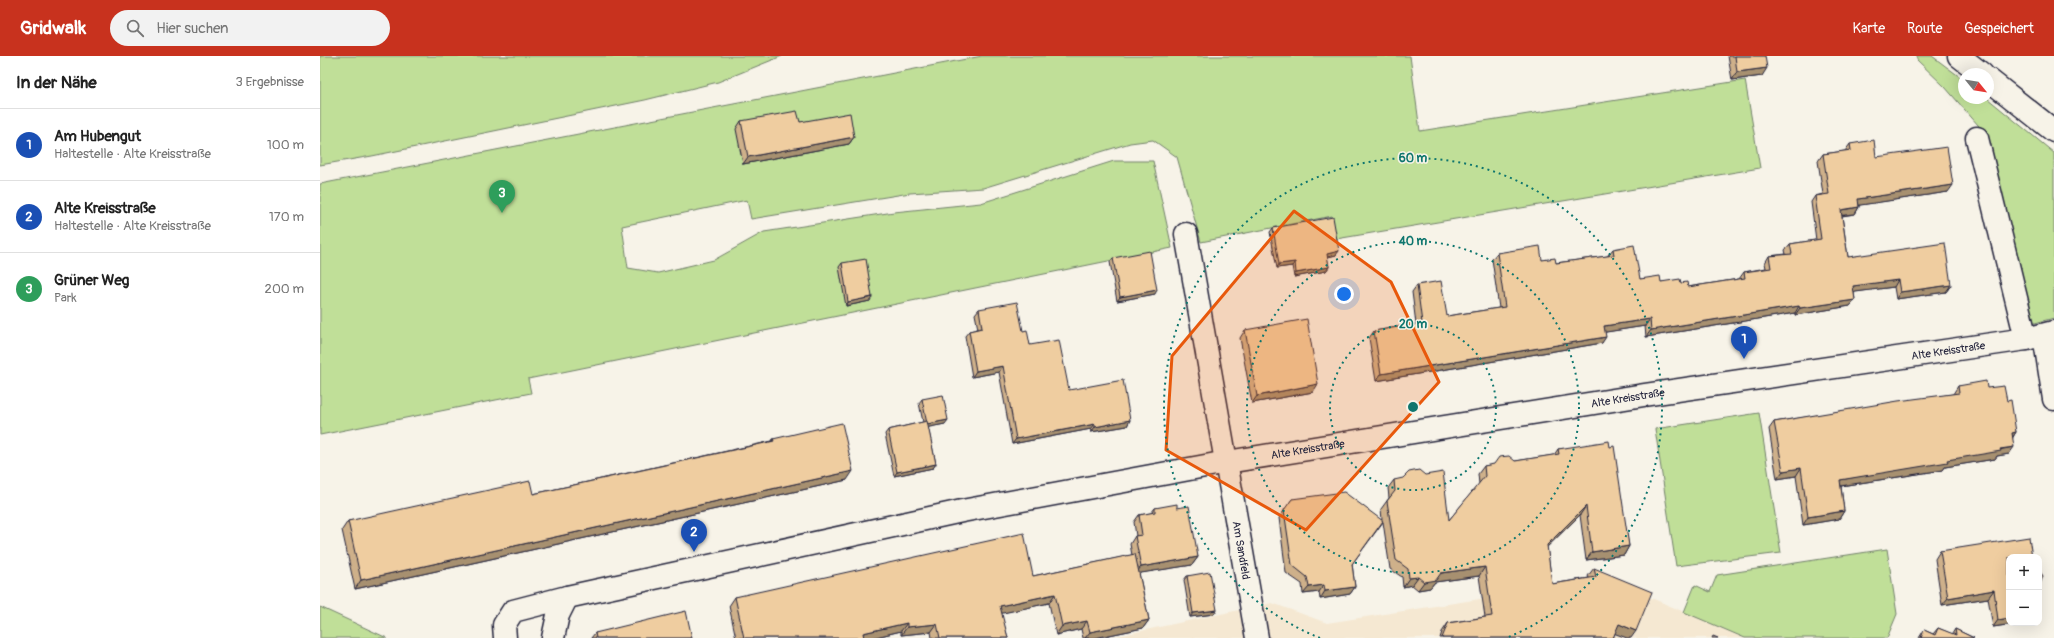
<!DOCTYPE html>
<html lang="de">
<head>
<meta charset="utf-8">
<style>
	:root { --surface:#fff; --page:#f2f2f2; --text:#222; --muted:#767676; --line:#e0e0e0; --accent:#c8321e }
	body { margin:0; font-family:Pangolin,sans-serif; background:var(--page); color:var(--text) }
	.controls { position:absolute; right:12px; bottom:12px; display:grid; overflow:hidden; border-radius:8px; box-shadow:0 4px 16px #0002 }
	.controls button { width:36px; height:36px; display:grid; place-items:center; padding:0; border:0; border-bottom:1px solid var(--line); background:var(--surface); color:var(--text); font:20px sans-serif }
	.compass { position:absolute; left:1638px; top:12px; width:36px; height:36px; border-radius:50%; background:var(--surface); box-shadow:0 4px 16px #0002; rotate:120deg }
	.you { position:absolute; left:1024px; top:238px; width:14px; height:14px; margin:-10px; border:3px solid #fff; border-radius:50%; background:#1a73e8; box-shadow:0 0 0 6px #1a73e833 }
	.badge { display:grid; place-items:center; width:26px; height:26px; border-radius:50%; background:var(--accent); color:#fff; font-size:13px; font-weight:700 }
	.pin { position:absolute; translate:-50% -33px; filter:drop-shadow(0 1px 2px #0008) }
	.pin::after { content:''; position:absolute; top:21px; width:14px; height:12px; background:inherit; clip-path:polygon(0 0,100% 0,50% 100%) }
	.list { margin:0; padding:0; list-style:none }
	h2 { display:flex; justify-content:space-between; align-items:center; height:52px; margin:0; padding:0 16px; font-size:17px }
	h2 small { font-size:13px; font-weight:400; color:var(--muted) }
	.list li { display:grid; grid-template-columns:26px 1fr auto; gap:12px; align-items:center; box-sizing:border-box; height:72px; padding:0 16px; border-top:1px solid var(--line) }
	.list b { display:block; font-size:15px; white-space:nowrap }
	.list p { margin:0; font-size:13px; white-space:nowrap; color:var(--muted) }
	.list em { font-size:13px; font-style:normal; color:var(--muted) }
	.icon { flex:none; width:22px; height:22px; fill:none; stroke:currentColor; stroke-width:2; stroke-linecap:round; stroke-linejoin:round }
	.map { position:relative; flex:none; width:1734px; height:582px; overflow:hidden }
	header { display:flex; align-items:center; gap:24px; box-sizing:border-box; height:56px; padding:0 20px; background:var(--accent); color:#fff }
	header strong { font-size:19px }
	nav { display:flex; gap:22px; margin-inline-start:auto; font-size:14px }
	.search { width:280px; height:36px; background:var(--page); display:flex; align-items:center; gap:10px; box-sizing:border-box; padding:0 14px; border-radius:22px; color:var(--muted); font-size:15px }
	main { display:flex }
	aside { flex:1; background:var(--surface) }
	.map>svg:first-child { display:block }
</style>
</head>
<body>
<header>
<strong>Gridwalk</strong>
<div class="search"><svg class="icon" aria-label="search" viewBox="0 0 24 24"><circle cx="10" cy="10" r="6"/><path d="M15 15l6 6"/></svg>Hier suchen</div>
<nav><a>Karte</a><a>Route</a><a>Gespeichert</a></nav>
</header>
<main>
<aside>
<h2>In der Nähe<small>3 Ergebnisse</small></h2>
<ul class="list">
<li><span class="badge" style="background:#1a4fb4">1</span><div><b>Am Hubengut</b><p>Haltestelle · Alte Kreisstraße</p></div><em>100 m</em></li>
<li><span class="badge" style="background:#1a4fb4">2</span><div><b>Alte Kreisstraße</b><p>Haltestelle · Alte Kreisstraße</p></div><em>170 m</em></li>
<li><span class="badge" style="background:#2e9e5b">3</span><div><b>Grüner Weg</b><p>Park</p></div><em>200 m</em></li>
</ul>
</aside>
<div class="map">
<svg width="1734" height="582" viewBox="0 0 1734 582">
	<rect width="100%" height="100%" fill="#f7f3e8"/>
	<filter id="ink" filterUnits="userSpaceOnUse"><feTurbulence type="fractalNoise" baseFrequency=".025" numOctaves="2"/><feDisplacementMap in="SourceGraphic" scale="8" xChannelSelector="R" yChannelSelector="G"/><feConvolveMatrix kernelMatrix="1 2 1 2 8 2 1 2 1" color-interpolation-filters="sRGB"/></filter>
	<g filter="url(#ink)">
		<!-- built -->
		<polygon fill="#f5e8d2" points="1287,523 1425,582 788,582 952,547 1007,567"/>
		<!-- green -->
		<g fill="#c0df98" stroke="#71806a">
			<polygon points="0,0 462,0 398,26 325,44 52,100 0,109"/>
			<polygon points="662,0 1090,0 1100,75 1425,24 1440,112 1016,183 1012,160 881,186 857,101 833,84 810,87 663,132 590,137 431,163 427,144 302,170 308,212 338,217 394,204 444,176 574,156 661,147 794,105 833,105 852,192 208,323 211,337 0,379 0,128"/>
			<polygon points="1597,0 1612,0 1644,24 1644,42 1667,42 1734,97 1734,262 1711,268 1665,77 1625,31 1597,4"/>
			<polygon points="1439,357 1461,497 1356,510 1335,373"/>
			<polygon points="1567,493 1577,558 1567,582 1425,582 1364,556 1375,529 1390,536 1397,519"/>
			<polygon points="0,551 67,582 0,582"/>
		</g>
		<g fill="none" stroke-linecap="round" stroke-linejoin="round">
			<!-- minor casing -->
			<g stroke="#22223b" stroke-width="25">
				<g id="minor">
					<polyline points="1639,0 1662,18"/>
					<polyline points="1668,23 1734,75"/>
					<polyline points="1657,82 1706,283"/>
					<path id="s1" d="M866 178 937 582"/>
					<polyline points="1724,279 1734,343"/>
					<path id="s2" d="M185 582 184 569 193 555 247 541 642 455 907 406 1324 339 1706 283 1734 276"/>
					<polyline points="233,582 238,559 247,541"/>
				</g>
			</g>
			<!-- minor -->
			<use href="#minor" stroke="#f7f3e8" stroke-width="22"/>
		</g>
		<!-- wall -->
		<g fill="#ceb08a" stroke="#22223b">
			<polygon points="1408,0 1445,0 1442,20 1412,24"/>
			<polygon points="421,65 480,66 534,81 529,88 423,108 416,73"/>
			<polygon points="1530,88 1556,101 1628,136 1539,149 1539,151 1535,158 1522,160 1528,201 1631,229 1626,236 1576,243 1574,231 1534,236 1535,244 1530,250 1475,259 1475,257 1326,281 1325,270 1285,276 1282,287 1056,325 1049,282 1054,275 1096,268 1092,236 1097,229 1127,260 1179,252 1172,203 1177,197 1222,204 1236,207 1288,200 1288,199 1293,193 1320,223 1341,226 1361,227 1368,231 1419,223 1424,216 1446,212 1445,207 1449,200 1466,198 1465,194 1470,188 1496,184 1491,146 1495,140 1503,138 1498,105 1503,98 1525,95"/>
			<polygon points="953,172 1016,199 1007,201 1009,211 1006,215 974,221 972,210 957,212 950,176"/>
			<polygon points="793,202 835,238 797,245 790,206"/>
			<polygon points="522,207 550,245 526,250 519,211"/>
			<polygon points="659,253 703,275 710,289 749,334 810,364 807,370 771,376 771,373 692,388 679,316 652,321 645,280 649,275 658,273 655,258"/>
			<polygon points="925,274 993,336 932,347 920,282"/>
			<polygon points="1638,330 1667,332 1687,345 1696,376 1693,381 1689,398 1677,400 1675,403 1625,411 1623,414 1521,430 1524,455 1519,463 1483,469 1476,420 1457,423 1449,373 1454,366 1633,338"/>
			<polygon points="602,343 625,368 608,371 616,408 613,412 574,420 565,378 568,374 603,366 599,347"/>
			<polygon points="453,383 527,424 35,533 22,474 28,465 213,438 452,385"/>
			<polygon points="1290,391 1309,490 1304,499 1266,504 1260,459 1227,491 1232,528 1269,522 1268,520 1274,512 1295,577 1293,582 1120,582 1122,576 1128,567 1165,561 1159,520 1115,526 1110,532 1098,534 1092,529 1083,531 1082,521 1070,513 1063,466 1032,508 1035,531 1030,538 1000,543 999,536 983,538 982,528 966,517 959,462 972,443 1062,464 1061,453 1069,442 1068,432 1074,424 1129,464 1159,428 1158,418 1164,410 1234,399 1238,393"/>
			<polygon points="835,452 857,452 878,501 872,509 819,517 829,564 823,572 775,582 763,582 761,573 736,579 729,547 681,557 688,582 612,582 611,576 581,579 581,575 552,582 416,582 409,550 415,541 713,520 812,499 810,488 815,480 816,480 814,466 819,459 831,457"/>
			<polygon points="1620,495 1712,501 1689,567 1700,567 1673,571 1668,542 1622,549 1615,503"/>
			<polygon points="867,520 894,558 870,561 864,524"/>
			<polygon points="1618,572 1632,578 1635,573 1654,582 1599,582 1604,574 1613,578"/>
			<polygon points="275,577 372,582 271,582"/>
		</g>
		<!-- shaded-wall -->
		<g fill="#a79070" stroke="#22223b">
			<polygon points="1447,12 1442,20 1412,24 1417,16"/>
			<polygon points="534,81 529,88 423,108 428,101"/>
			<polygon points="1633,129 1628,136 1534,150 1538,143"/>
			<polygon points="1539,151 1535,158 1516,160 1521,154"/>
			<polygon points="1019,195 1016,199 1004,202 1007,198"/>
			<polygon points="975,206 972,210 957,212 959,208"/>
			<polygon points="1009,211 1006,215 974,221 976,217"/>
			<polygon points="1578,224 1574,231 1528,237 1533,230"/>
			<polygon points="1631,229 1626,236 1576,243 1580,236"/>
			<polygon points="837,234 835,238 797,245 800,241"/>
			<polygon points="552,241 550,245 526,250 528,246"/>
			<polygon points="1535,244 1530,250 1475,259 1480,252"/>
			<polygon points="1479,250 1475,257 1326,281 1331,274"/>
			<polygon points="1330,263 1325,270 1280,277 1284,270"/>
			<polygon points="1286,281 1282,287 1056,325 1061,318"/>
			<polygon points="683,310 679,316 652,321 656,315"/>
			<polygon points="998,328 993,336 932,347 937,340"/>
			<polygon points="628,364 625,368 605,372 607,368"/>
			<polygon points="810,364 807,370 771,376 775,371"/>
			<polygon points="775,368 771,373 692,388 696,383"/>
			<polygon points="1696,376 1691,384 1692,377"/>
			<polygon points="1694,391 1689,398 1677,400 1675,403 1625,411 1623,414 1514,431 1520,424"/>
			<polygon points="616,408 613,412 574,420 577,416"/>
			<polygon points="1481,412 1476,420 1457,423 1463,415"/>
			<polygon points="533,415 527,424 35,533 41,524"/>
			<polygon points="1266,450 1260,459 1221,497 1227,489"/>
			<polygon points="1524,455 1519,463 1483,469 1488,461"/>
			<polygon points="1309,490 1304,499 1266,504 1272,496"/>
			<polygon points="878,501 872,509 815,518 821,511"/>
			<polygon points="1165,511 1159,520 1115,526 1110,532 1098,534 1104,526 1121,517"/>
			<polygon points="1098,521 1092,529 1083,531 1089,522"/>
			<polygon points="1004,529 999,536 983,538 989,531"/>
			<polygon points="1035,531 1030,538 1000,543 1005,535"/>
			<polygon points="1674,534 1668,542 1622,549 1628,542"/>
			<polygon points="735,538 729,547 674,559 680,550"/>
			<polygon points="897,554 894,558 870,561 873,557"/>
			<polygon points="1689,562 1689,567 1700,567 1673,571 1678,564"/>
			<polygon points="829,564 823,572 775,582 765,582 770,576"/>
			<polygon points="767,565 761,573 736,579 742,570"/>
			<polygon points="587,567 581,575 552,582 539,582 543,577"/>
			<polygon points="617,568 611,576 581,579 587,571"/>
			<polygon points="1299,568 1316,575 1311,582 1307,582 1293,577"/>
		</g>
		<!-- building -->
		<g fill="#efcda0" stroke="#22223b">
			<polygon points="1415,0 1445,0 1447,12 1417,16"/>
			<polygon points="477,55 480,66 530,57 534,81 428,101 421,65"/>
			<polygon points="1554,84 1556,101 1627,91 1633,129 1538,143 1539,151 1521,154 1528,201 1625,187 1631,229 1580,236 1578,224 1533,230 1535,244 1480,252 1479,250 1331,274 1330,263 1284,270 1286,281 1061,318 1054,275 1102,267 1097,229 1121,225 1127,260 1185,251 1177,197 1220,190 1222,204 1235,202 1236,207 1294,199 1293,193 1314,189 1320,223 1340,220 1341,226 1360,223 1361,227 1367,226 1368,231 1425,222 1424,216 1451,212 1449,200 1472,198 1470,188 1501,183 1495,140 1509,138 1503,98 1531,94 1530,88"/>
			<polygon points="1013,161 1019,195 1007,198 1009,211 976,217 975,206 959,208 953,172"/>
			<polygon points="830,195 837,234 800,241 793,202"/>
			<polygon points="546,203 552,241 528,246 522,207"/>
			<polygon points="697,246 703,275 707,274 710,289 739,284 749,334 803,324 810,364 775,371 775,368 696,383 683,310 656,315 649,275 662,272 659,253"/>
			<polygon points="987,263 998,328 937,340 925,274"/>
			<polygon points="1666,325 1667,332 1684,330 1687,345 1691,344 1696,376 1692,377 1694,391 1680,393 1681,395 1627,404 1628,406 1520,424 1524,455 1488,461 1481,412 1463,415 1454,366 1578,345 1639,337 1638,330"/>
			<polygon points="623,339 628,364 607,368 602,343"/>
			<polygon points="607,365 616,408 577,416 568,374"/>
			<polygon points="522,367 533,415 41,524 28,465 210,425 213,438 454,385 453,383"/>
			<polygon points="1289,385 1290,391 1294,390 1309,490 1272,496 1266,450 1227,489 1232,528 1276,521 1274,512 1332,536 1316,575 1299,568 1293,582 1122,582 1128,567 1172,560 1165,511 1121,517 1116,524 1104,526 1098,521 1089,522 1088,513 1076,504 1067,445 1075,435 1074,424 1083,422 1089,416 1099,414 1105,419 1123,416 1129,464 1165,420 1164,410 1174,408 1179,401 1189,400 1195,405 1239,398 1238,393"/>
			<polygon points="1024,436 1063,465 1032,508 1035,531 1005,535 1004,529 989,531 987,521 972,509 964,454 972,443"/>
			<polygon points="857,448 857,452 869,450 878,501 821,511 815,480 822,479 819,459 835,456 835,452"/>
			<polygon points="704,477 713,520 815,498 829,564 770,576 767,565 742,570 735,538 680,550 688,582 620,582 617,568 587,571 587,567 543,577 544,582 424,582 415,541"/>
			<polygon points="1709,481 1712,501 1689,501 1689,562 1678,564 1674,534 1628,542 1620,495"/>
			<polygon points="1719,514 1723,520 1719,531"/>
			<polygon points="890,516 897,554 873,557 867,520"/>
			<polygon points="366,555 372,582 276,582 275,577"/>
			<polygon points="1618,572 1636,579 1635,573 1654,582 1601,582 1604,574 1615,579"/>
			<polygon points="1393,580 1398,582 1392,582"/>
		</g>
	</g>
	<!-- marked area -->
	<path fill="#e8590c" fill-opacity="0.2" stroke="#e8590c" stroke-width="3" stroke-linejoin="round" d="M974 155 1071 226 1119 326 986 474 846 394 852 300Z"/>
	<!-- distance rings -->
	<g fill="none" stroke="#0f766e" stroke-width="2" stroke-dasharray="2 4">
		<circle cx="1093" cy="351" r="83"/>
		<circle cx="1093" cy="351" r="166"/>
		<path d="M1000 582A249 249 0 1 1 1186 582"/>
	</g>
	<g text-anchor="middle" stroke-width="3" stroke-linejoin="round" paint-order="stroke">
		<!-- street labels -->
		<g font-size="11" fill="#22223b" stroke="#f7f3e8">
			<text dy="4" stroke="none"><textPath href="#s2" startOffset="1489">Alte Kreisstraße</textPath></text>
			<text dy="4" stroke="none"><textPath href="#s2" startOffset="1165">Alte Kreisstraße</textPath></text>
			<text dy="4" stroke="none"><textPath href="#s2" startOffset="841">Alte Kreisstraße</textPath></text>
			<text dy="4" stroke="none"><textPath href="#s1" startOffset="321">Am Sandfeld</textPath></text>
		</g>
	</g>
	<circle cx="1093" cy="351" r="6" fill="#0f766e" stroke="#f7f3e8" stroke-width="2"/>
	<g font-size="12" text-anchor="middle" font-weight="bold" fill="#0f766e" stroke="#f7f3e8" stroke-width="3" stroke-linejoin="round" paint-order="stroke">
		<text x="1093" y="106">60 m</text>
		<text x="1093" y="189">40 m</text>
		<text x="1093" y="272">20 m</text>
	</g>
</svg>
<div class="controls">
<button>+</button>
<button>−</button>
</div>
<svg class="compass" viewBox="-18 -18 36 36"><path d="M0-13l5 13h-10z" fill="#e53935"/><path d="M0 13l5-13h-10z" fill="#767676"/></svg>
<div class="you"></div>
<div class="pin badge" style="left:1424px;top:303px;background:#1a4fb4">1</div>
<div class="pin badge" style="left:374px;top:496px;background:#1a4fb4">2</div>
<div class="pin badge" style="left:182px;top:157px;background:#2e9e5b">3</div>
</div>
</main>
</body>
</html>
